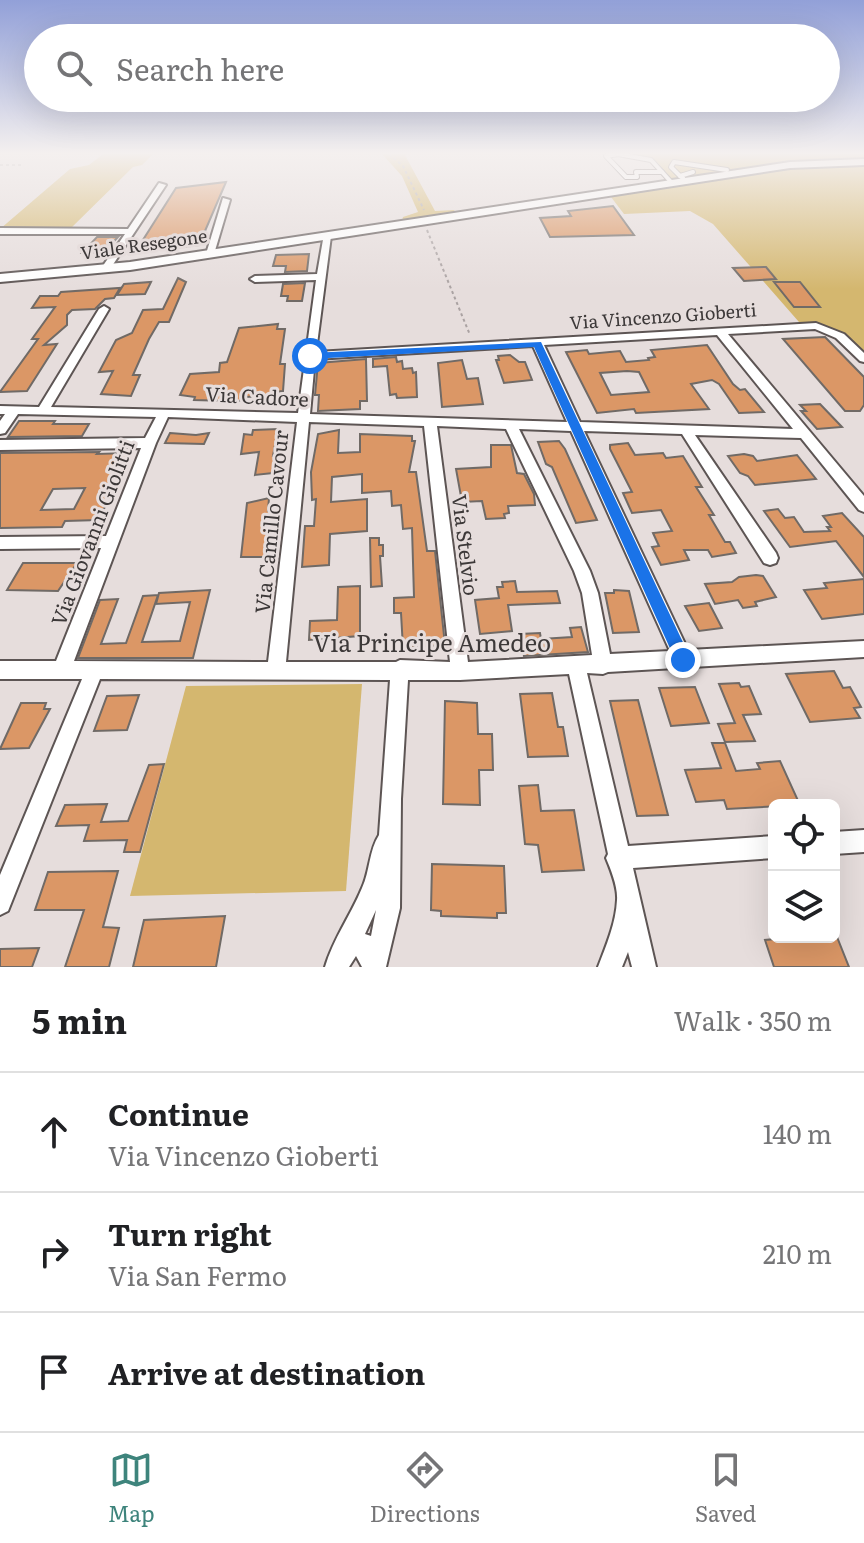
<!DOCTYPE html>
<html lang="en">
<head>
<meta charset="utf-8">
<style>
	:root { --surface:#fff; --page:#f6f6f6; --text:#202124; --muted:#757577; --line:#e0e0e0; --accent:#3e847c }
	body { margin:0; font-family:Literata,serif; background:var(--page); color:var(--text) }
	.controls { position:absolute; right:24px; bottom:24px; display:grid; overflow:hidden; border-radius:12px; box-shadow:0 8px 32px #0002 }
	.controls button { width:72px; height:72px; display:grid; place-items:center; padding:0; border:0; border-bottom:2px solid var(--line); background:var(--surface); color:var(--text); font:40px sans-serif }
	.stop { position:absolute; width:24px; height:24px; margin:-18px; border:6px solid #1a73e8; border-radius:50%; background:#fff }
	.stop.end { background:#1a73e8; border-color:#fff; box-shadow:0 2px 8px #0008 }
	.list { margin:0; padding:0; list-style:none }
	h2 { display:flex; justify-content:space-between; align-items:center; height:104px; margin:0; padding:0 32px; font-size:34px }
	h2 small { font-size:26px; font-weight:400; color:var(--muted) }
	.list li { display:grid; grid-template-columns:52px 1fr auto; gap:24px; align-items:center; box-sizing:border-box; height:120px; padding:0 32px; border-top:2px solid var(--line) }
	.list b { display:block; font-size:30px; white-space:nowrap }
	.list p { margin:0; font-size:26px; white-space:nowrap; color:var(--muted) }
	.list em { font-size:26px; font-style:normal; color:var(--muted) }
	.icon { flex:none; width:44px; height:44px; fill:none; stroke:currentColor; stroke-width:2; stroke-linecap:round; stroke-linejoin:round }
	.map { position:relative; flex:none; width:864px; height:967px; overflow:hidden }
	.search { position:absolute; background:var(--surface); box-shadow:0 8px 32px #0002; left:24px; right:24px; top:24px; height:88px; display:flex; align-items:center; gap:20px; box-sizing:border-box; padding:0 28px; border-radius:44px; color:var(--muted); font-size:30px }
	.sheet { height:464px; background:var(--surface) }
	nav { display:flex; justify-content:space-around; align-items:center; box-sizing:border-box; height:112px; border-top:2px solid var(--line); background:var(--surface); font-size:22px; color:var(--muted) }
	nav a { display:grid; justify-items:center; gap:4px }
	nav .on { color:var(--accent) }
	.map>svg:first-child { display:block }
</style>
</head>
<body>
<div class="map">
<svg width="864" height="967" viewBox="0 0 864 967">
	<rect width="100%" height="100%" fill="#e6dddc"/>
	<!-- green -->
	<g fill="#d4b76f">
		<polygon points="103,154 153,154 142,165 133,167 70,229 0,229 70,169 89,165"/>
		<polygon points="382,154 408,154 405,155 435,211 454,210 456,213 402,221 403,217 418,212 402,176"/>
		<path d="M637 154H864V353C844 333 828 321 799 322L713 224 690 211 624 214 611 197 677 186 658 163 638 157Z"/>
		<polygon points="362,684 346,891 130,896 186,686"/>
	</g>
	<!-- building -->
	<g fill="#db9766" stroke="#706a66" stroke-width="2" fill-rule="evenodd">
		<polygon points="226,182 199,245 165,249 168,242 141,243 176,188"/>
		<polygon points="613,206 634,235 550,237 540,218 571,216 568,211"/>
		<polygon points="97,237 118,237 103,253 82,253"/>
		<polygon points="309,254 307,271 285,272 286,266 273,266 276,255"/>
		<polygon points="766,267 776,279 744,281 733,268"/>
		<polygon points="178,278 186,282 169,322 159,322 149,339 133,375 140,375 131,396 101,394 113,371 99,372 116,340 132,333 143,310 163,309"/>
		<polygon points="151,282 145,294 117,295 124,284"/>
		<polygon points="774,282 800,282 820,307 794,307"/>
		<polygon points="305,283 302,301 287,301 288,296 281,296 283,284"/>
		<polygon points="120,288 114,298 105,299 95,309 72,310 67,315 67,325 44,345 57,344 27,391 0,392 38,339 32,339 55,307 32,308 40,296 58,296 61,292"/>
		<polygon points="278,324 277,329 285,329 280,364 285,364 283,391 274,392 274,396 244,397 243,401 230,401 194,400 195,397 180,395 190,374 219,372 220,363 227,362 239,328"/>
		<polygon points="825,337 864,377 864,405 860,411 845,411 783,339"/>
		<path d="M707 345 733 384 740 390 745 389 764 412 739 413 719 384 712 380 691 384 709 409 636 413 634 409 597 413 566 352 587 350 589 354 620 351 626 362 649 360 648 358 655 357 651 350ZM627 371 639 372 649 392 611 395 600 373Z"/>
		<polygon points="510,355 519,362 525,362 532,380 504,383 496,360 499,360 498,356"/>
		<polygon points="396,357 397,362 402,361 403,369 412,368 413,373 416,372 417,397 397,398 396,394 390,395 387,366 373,367 373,359"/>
		<polygon points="366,359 367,401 360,401 360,409 318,411 319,395 315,395 318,363"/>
		<polygon points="462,360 467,379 478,378 483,404 442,407 438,363"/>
		<polygon points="820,404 842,427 817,429 801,411 806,411 800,405"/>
		<polygon points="19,421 55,421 53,424 89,424 82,436 8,437"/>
		<polygon points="278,429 273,456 284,455 282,472 255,475 259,452 241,454 244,434 252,435 253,430"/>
		<polygon points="339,430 338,453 360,452 360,434 412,436 412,441 415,441 409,472 416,472 427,551 435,551 445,645 403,648 401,613 394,613 394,598 414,597 412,528 403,529 401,505 392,506 391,491 362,493 362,474 332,477 331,502 367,499 367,531 330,534 329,565 302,567 305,526 314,526 316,499 312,500 311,472 318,434"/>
		<polygon points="170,433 196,435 209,433 204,444 165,443"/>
		<polygon points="559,441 565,449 597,520 576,523 552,467 546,464 538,442"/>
		<polygon points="628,443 635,455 663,453 666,458 683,456 702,487 696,487 714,515 709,515 725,542 730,542 736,553 712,557 708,550 684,550 689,560 661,565 652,547 659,546 653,533 672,531 661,510 632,513 623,493 632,492 610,449 610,445"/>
		<polygon points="491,445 511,445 517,473 524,474 534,494 535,505 508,506 509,513 504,514 505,518 486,519 482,501 462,502 456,469 491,467"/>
		<path d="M99 452 97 454 129 453 99 520 65 521 62 527 0 528V453ZM85 488 74 509 41 510 53 489Z"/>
		<polygon points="744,454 753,456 757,461 797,455 816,479 755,485 748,476 740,473 728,456"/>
		<polygon points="269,498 268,511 272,511 269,557 241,557 247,503"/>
		<polygon points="778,509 785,518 794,517 804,532 830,531 827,527 831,527 823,516 842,513 864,537 864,577 836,541 790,547 764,511"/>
		<polygon points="370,538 379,538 379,545 383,545 383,556 380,556 382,586 371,587"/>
		<polygon points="23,563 77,563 58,591 7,590"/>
		<polygon points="756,575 763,576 776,597 755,602 757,606 743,608 738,600 715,604 705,584 732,582 739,577"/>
		<polygon points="864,579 864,614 822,619 804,590 827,588 824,583"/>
		<polygon points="515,581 517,592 557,591 560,603 508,605 512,631 480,634 475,600 499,598 497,587 503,587 502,582"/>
		<polygon points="360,586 360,636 309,640 310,621 337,620 338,587"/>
		<polygon points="210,590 193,658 78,658 100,600 118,599 101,644 126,643 143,596 158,595 142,642 180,641 190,602 156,604 159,593"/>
		<polygon points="614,590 629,591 639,632 613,633 605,593 614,593"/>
		<polygon points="709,603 722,628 699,631 685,606"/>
		<polygon points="581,627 588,652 524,656 520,634 540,633 541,639 572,637 570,628"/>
		<polygon points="834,671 843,688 850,687 861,707 854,708 860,718 810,722 786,674"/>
		<polygon points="739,683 741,687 749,686 761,714 743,715 755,741 725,742 718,724 735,723 719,684"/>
		<polygon points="695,687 709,723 671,726 659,688"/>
		<polygon points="552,693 558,727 563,727 568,756 528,757 520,694"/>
		<polygon points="139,695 127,730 94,731 107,696"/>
		<polygon points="638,700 668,815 637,816 610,701"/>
		<polygon points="445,701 477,703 478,734 492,734 493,770 479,770 480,805 443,804"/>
		<polygon points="21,703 46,703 44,709 50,709 29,748 0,749"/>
		<polygon points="712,743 725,743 736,771 760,769 757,763 780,761 800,805 727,809 724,800 696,802 685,770 721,768"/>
		<polygon points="164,764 140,852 124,852 127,840 84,841 89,825 56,826 65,805 107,804 101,822 128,821 149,765"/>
		<polygon points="538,785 541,811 574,810 584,870 542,872 538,845 525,844 519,786"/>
		<polygon points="432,864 504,866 506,913 497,913 497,918 441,916 441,911 431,910"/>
		<polygon points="118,871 103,927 119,928 109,967 65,967 84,910 35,910 48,872"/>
		<polygon points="225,916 216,967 133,967 144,920"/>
		<polygon points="798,937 837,937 849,967 774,967 765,940"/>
		<polygon points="39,948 32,967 0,967 0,949"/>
	</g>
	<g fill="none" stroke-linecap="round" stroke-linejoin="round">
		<!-- service casing -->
		<g stroke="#5d5554" stroke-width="6">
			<g id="service">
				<polygon points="618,154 651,160 662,172 636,172 637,177 626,177 606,156"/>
				<polyline points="662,172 672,183"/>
				<polyline points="680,176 671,167 674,162 727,170"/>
				<polyline points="683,178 680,176 693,172"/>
			</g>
		</g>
		<!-- minor casing -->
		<g stroke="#5d5554" stroke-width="4">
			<g id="minor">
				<polygon points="159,183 166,185 108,272 100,270 125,234 0,234 0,228 128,229"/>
				<polygon points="223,198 230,200 214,254 207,256 206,254"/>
				<path d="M324 234 331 236 316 352 816 323 844 334 864 353V362L860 361 836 338 815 329 728 334 864 496V512L859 510 801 438 695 435 776 553 778 558 776 563 770 565 764 563 682 434 584 431 688 650 864 641V657L608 672 603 674 587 673 628 846 774 836V858L633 868 656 967H632L628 952 622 967H598C606 946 616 923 617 900 618 887 611 870 606 858L608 854 569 674 460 680H408L401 799 400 908 386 967H362L356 956 349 967H325C333 939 351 915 362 888 370 871 369 850 379 835L390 680 100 679 8 911 0 915V875L82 679H0V661H56L101 548 0 549V537L106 536 141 448 0 450V440L145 438 156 417 18 414 5 433 0 434V421L5 414H0V406L39 407 99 309 104 306 109 309 51 407 298 413 316 280 255 282 250 279 255 276 317 274ZM717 335 793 429 580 422 544 345ZM533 346 567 422 310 414 315 359ZM168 417 297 422 268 662 74 661 156 443ZM309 422 424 426 450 662 400 660 396 662H286ZM437 426 506 429 574 571 582 593 592 655 468 662ZM519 429 571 431 670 651 610 654 598 593 590 571ZM376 910 371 936 365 934Z"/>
				<polygon points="864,830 864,852 834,854 834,832"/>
			</g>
		</g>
		<!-- tertiary casing -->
		<g stroke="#5d5554" stroke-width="4">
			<polygon id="tertiary" points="864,159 864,165 790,168 130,270 0,282 0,274 130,262 790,162"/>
		</g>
		<!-- path -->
		<g stroke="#aaa2a2" stroke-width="2" stroke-dasharray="3 3" stroke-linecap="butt">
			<polyline points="389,154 403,166 424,210"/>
			<polyline points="0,165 21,165"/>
			<polyline points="427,230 470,335"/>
		</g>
		<!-- service -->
		<use href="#service" stroke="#fff" stroke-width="4"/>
		<!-- minor -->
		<use href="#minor" fill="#fff" fill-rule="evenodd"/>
		<!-- tertiary -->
		<use href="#tertiary" fill="#fff" fill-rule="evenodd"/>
	</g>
	<!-- sky -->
	<linearGradient id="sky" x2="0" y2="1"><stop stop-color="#92a0d8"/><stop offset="0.53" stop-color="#f4f0ef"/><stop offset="1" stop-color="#f4f0ef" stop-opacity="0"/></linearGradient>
	<rect width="864" height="289" fill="url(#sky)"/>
	<!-- route -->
	<polygon fill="#1a73e8" points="541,342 689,655 692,660 689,666 678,666 534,347 310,359 304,356 310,353"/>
	<g text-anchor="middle" stroke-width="6" stroke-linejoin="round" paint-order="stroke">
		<!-- far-street labels -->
		<g font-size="18" fill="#3d3939" stroke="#e6dddc">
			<text transform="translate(144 245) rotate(-8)" y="6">Viale Resegone</text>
			<text transform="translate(663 317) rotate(-4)" y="6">Via Vincenzo Gioberti</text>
		</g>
		<!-- street labels -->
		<g font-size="20" fill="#3d3939" stroke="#e6dddc">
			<text transform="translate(257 397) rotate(3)" y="7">Via Cadore</text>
			<text transform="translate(272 522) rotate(-84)" y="7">Via Camillo Cavour</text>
			<text transform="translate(93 533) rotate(-69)" y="7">Via Giovanni Giolitti</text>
			<text transform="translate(465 545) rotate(83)" y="7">Via Stelvio</text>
		</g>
		<!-- near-street labels -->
		<g font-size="24" fill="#3d3939" stroke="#e6dddc">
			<text x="432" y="652">Via Principe Amedeo</text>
		</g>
	</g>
</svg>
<div class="controls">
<button><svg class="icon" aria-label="locate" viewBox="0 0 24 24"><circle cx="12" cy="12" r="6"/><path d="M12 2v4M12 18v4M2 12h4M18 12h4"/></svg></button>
<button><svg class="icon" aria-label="layers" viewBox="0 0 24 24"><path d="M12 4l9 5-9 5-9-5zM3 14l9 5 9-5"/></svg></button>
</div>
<div class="stop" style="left:310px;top:356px"></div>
<div class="stop end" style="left:683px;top:660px"></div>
<div class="search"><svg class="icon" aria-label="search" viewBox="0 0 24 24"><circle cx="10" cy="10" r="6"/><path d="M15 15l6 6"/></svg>Search here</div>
</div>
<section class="sheet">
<h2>5 min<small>Walk · 350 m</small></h2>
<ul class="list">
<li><svg class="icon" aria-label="ahead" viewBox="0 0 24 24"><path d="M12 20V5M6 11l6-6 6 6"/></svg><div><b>Continue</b><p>Via Vincenzo Gioberti</p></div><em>140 m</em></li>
<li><svg class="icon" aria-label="right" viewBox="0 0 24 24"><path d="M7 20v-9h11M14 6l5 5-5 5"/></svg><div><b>Turn right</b><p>Via San Fermo</p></div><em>210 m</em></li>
<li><svg class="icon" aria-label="arrive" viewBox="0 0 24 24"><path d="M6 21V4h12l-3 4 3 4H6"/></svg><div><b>Arrive at destination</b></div></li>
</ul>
</section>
<nav>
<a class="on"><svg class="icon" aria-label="map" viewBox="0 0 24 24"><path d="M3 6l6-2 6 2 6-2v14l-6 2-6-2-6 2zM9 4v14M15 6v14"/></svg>Map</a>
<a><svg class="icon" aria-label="directions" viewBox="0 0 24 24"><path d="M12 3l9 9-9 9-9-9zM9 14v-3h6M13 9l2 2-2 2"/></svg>Directions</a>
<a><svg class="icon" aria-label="saved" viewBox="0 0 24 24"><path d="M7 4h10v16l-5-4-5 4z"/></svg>Saved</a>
</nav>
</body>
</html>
